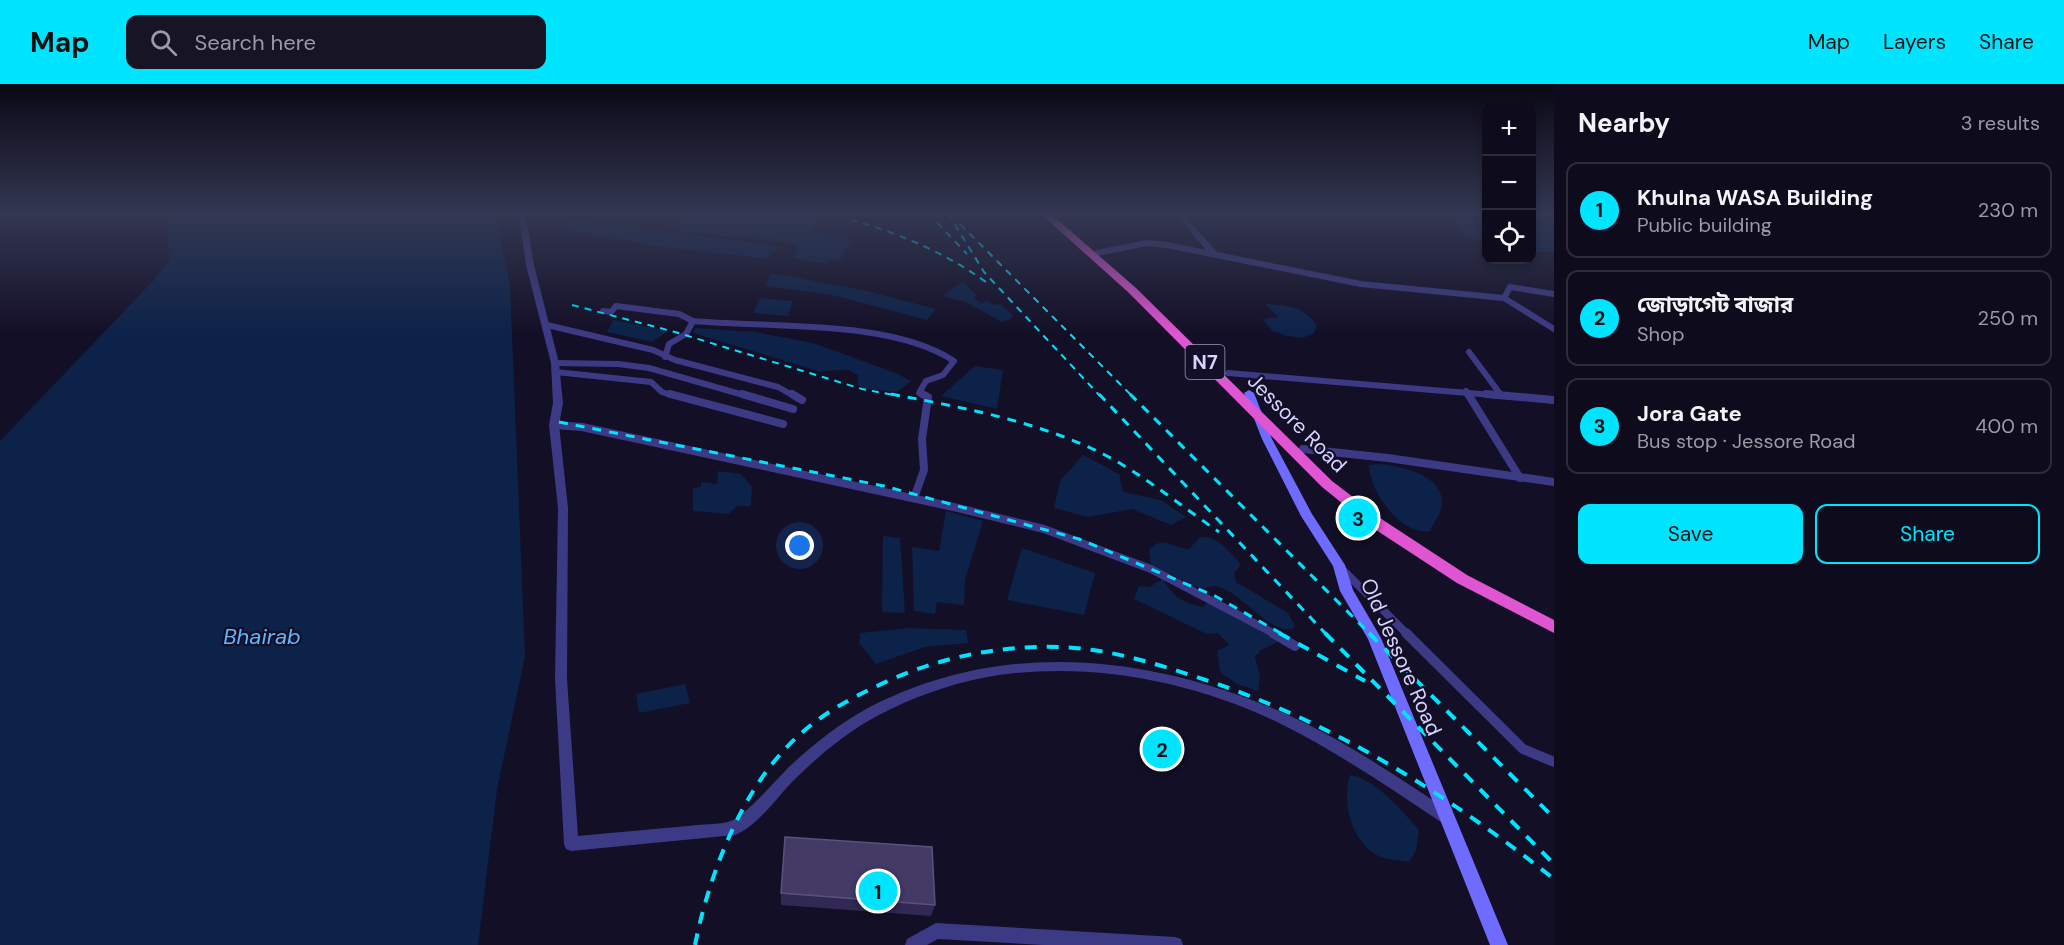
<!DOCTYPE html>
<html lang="en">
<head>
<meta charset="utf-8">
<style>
	:root { --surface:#0e0b1c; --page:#171425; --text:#f1f3f6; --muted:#9b9ba3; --line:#2e2b3b; --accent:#00e5ff }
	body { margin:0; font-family:"DM Sans","Noto Sans Bengali",sans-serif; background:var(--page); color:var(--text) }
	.controls { position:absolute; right:18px; top:18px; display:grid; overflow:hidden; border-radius:12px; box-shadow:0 3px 9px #0003 }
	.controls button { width:54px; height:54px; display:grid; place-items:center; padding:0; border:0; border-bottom:2px solid var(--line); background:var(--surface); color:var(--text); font:30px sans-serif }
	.you { position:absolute; left:800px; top:462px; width:21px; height:21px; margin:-15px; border:4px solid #fff; border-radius:50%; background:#1a73e8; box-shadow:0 0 0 9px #1a73e833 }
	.badge { display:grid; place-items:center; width:39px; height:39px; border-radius:50%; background:var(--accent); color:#111; font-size:20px; font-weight:700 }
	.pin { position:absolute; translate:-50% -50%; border:3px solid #fff; box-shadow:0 2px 6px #0006 }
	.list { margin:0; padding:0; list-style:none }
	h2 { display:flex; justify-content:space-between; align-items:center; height:78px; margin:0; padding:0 24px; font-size:26px }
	h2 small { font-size:20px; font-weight:400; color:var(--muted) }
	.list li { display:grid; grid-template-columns:39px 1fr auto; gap:18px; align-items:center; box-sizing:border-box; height:96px; margin:0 12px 12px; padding:0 12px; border:2px solid var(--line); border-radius:12px }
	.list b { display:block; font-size:22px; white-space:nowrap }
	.list p { margin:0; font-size:20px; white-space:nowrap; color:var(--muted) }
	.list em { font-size:20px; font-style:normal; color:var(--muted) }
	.actions { display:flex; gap:12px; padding:18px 24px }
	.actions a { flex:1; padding:14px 0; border:2px solid var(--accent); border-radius:12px; text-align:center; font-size:21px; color:var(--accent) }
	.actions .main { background:var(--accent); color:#111 }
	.icon { flex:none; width:33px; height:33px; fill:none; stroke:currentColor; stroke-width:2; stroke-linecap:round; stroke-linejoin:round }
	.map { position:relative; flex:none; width:1554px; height:861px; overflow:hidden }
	header { display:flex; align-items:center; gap:36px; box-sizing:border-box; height:84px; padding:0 30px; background:var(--accent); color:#111 }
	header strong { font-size:28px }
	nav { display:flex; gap:33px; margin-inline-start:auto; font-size:21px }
	.search { width:420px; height:54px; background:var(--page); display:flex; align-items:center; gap:15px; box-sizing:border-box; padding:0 21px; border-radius:12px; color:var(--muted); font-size:22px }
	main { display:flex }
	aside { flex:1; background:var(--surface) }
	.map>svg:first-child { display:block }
</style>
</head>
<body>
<header>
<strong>Map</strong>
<div class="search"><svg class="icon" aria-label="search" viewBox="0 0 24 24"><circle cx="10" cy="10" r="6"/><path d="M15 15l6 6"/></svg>Search here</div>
<nav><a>Map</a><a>Layers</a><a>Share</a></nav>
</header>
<main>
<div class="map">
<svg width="1554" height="861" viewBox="0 0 1554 861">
	<rect width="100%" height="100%" fill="#130f26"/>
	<!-- water -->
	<g fill="#0c2248">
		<polygon points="166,129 495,129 510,201 525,572 497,706 478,861 0,861 0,357 154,196 169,176"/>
		<polygon points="680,129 804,129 822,133 809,146 853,156 840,176 831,176 826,180 793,174 798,162 774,156 683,148 676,144"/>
		<polygon points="1445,129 1486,129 1486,157 1462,151 1454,134"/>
		<polygon points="1532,129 1547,129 1553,142 1554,168 1532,168"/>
		<polygon points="570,136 765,160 777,164 767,175 656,162 561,145"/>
		<polygon points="771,189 863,206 936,225 927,236 832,211 766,202"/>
		<polygon points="962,198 977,211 973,214 981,219 987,217 994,221 1000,220 1013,231 1011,235 1002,238 965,218 943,212"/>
		<polygon points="760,214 793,217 788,232 753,229"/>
		<path d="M1265 220C1287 221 1303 222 1317 241L1314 249 1303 254 1287 252 1272 247 1263 235 1278 233Z"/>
		<polygon points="613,236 668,247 652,258 607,248"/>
		<polygon points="696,244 756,248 813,259 896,289 911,297 897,308 866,305 858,301 858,291 848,286 818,287 696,250 693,248"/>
		<polygon points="975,282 1003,286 997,325 941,312"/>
		<polygon points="1083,371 1119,390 1123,408 1161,416 1186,433 1171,441 1132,425 1088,433 1054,424 1060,397"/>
		<path d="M1380 380C1401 382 1445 391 1442 421 1441 430 1433 439 1430 447 1401 452 1369 407 1369 381Z"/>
		<polygon points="718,387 741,390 752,403 751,422 737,422 729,430 693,427 693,404 701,403 701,398 717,400"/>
		<polygon points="946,427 983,437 965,496 964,521 937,518 935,530 914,527 912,463 939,467"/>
		<polygon points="883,452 900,454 905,529 882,528"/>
		<path d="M1200 453C1218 452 1231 468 1241 481L1234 489 1236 498 1288 529 1295 542 1292 545C1269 550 1240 506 1215 502 1211 502 1206 504 1201 505L1151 481 1149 466C1162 451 1173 464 1189 465Z"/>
		<polygon points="1022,464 1095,489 1084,531 1007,516"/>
		<path d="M1163 495C1174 514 1182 518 1203 523L1210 515 1280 557 1261 566 1255 573 1260 593 1258 607 1237 600 1220 588 1217 567 1229 561 1218 549 1207 550 1134 515 1139 502 1149 503Z"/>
		<polygon points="908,544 966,546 968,559 925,563 876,580 859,559 860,549"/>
		<polygon points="685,600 690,619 639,629 636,610"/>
		<path d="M1350 691C1375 694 1403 728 1419 746L1416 766 1409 778C1400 776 1389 776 1381 773 1352 761 1341 719 1350 691Z"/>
	</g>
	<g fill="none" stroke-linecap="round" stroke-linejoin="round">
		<!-- minor-far2 -->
		<g stroke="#3d3a85" stroke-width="6">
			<polyline points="1097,169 1147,159 1167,161 1361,200 1504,214 1510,203 1554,210"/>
			<polyline points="1504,214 1554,245"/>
			<path d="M603 227 611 228 616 222 679 230 693 237C769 244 891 235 954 277L943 291 926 297 919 309 925 312"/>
			<polyline points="547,241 653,266 675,276 778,303 794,312"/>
			<polyline points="1469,268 1501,311"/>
			<polyline points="665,273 669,260 686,250 693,237"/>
			<polyline points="555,279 618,280 649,284 747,312"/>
			<polyline points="556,288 651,298 662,308 674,312"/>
			<polyline points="1228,289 1504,312"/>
			<polyline points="1466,307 1469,312"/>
		</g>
		<!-- minor-far1 -->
		<g stroke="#3d3a85" stroke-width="8">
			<polyline points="670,310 783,340"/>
			<polyline points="742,310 793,325"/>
			<polyline points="792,310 802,316"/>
			<polyline points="1468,310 1520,394"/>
			<polyline points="1486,310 1554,316"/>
			<polyline points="554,341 582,343 958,424 1044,445 1151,485 1275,550"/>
			<polyline points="1303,365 1388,374 1554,398"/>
			<polyline points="914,414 924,386 922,355 928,313 922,310"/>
			<polyline points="1341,484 1407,550"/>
		</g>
		<!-- minor -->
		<g stroke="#3d3a85" stroke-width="10">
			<polyline points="1273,549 1295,562"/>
			<polyline points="1406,549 1523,665 1554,678"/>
		</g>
		<!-- tertiary -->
		<g fill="#3d3a85" fill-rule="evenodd">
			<path d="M519 129H525L534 181 559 279 563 319 559 341 568 424 567 595 578 752C614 749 651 745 688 742 700 740 720 741 731 737 743 734 779 693 790 682 814 660 840 639 868 624 1002 554 1150 570 1286 630 1344 656 1397 693 1451 728L1453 733 1451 738 1446 740 1441 738C1388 703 1336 667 1279 639 1191 596 1084 576 987 593 949 600 911 614 877 632 845 649 816 674 791 699 776 715 756 743 735 751L571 767 566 765 564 760 555 595 558 424 549 341 553 319 551 279 526 181Z"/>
			<polygon points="1175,129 1182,129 1217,168 1217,172 1211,172"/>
			<polygon points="936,839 1175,853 1181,855 1183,861 1043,861 938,855 927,861 905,861 907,855"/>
		</g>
		<!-- secondary -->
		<polygon fill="#6f6bff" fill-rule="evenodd" points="1249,306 1254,309 1272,355 1312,430 1345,481 1353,506 1381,554 1508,861 1490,861 1368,555 1340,507 1333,482 1301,432 1262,355 1244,309"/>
		<!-- trunk -->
		<polygon fill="#e055d1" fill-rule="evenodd" points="1040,129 1050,129 1136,204 1332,397 1383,436 1467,491 1554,536 1554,549 1457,499 1373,444 1322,403 1128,208"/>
		<!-- rail-far2 -->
		<g stroke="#00e5ff" stroke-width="2" stroke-dasharray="7 6" stroke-linecap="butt">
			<path d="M825 129C883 143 937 163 986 198"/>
			<polyline points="928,129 967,170"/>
			<polyline points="948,129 984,188 1100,312"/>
			<polyline points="960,140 1132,312"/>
			<polyline points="572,221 675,248 862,305 899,312"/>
		</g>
		<!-- rail-far1 -->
		<g stroke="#00e5ff" stroke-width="3" stroke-dasharray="9 8" stroke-linecap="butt">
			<path d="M891 310C964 324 1038 337 1105 371 1142 390 1184 424 1219 448"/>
			<polyline points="1099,310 1326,550"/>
			<polyline points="1130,310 1370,550"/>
			<polyline points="559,338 884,402 1079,455 1215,512 1282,550"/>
		</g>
		<!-- rail -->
		<g stroke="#00e5ff" stroke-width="4" stroke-dasharray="12 10" stroke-linecap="butt">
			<polyline points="1279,549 1365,597"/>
			<polyline points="1325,549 1554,780"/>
			<polyline points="1369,549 1554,734"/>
			<path d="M695 861C708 795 739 712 787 663 810 638 841 619 871 605 928 576 994 561 1058 563 1103 564 1148 577 1190 591 1325 633 1443 707 1554 795"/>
		</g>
	</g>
	<!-- wall -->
	<polygon fill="#312854" points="781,809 935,821 931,832 781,821"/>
	<!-- building -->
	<polygon fill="#433a66" stroke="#5a527e" stroke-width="1.5" points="785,753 932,763 935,821 781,809"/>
	<!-- sky -->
	<linearGradient id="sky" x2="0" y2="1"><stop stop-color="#0a0815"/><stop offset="0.52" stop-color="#333752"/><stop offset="1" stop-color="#333752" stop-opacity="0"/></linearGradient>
	<rect width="1554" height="250" fill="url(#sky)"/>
	<g text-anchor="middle" stroke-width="4.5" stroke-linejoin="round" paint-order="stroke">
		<!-- shield labels -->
		<rect fill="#130f26" stroke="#9e99be" stroke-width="1.5" x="1185.5" y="261" width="39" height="34" rx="4.5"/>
		<g font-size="20" font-weight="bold" fill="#d9d4ff">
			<text x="1205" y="285">N7</text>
		</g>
		<!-- street labels -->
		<g font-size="21" fill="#d9d4ff" stroke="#130f26">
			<text transform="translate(1297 339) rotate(45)" y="7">Jessore Road</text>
			<text transform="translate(1401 573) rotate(66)" y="7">Old Jessore Road</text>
		</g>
		<!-- water labels -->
		<g font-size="22" font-style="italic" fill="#62b6ff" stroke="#130f26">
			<text x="262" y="560">Bhairab</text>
		</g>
	</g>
</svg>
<div class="controls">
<button>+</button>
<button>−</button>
<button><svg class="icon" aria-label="locate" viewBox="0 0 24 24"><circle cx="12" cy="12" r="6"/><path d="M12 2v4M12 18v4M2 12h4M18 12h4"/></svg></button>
</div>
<div class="you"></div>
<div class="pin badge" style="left:878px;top:807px">1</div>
<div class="pin badge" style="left:1162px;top:665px">2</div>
<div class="pin badge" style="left:1358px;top:434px">3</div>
</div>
<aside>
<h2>Nearby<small>3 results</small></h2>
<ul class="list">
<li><span class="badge">1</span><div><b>Khulna WASA Building</b><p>Public building</p></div><em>230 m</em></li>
<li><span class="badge">2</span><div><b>জোড়াগেট বাজার</b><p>Shop</p></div><em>250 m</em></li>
<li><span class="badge">3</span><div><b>Jora Gate</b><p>Bus stop · Jessore Road</p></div><em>400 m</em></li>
</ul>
<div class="actions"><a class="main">Save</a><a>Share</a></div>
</aside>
</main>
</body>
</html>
